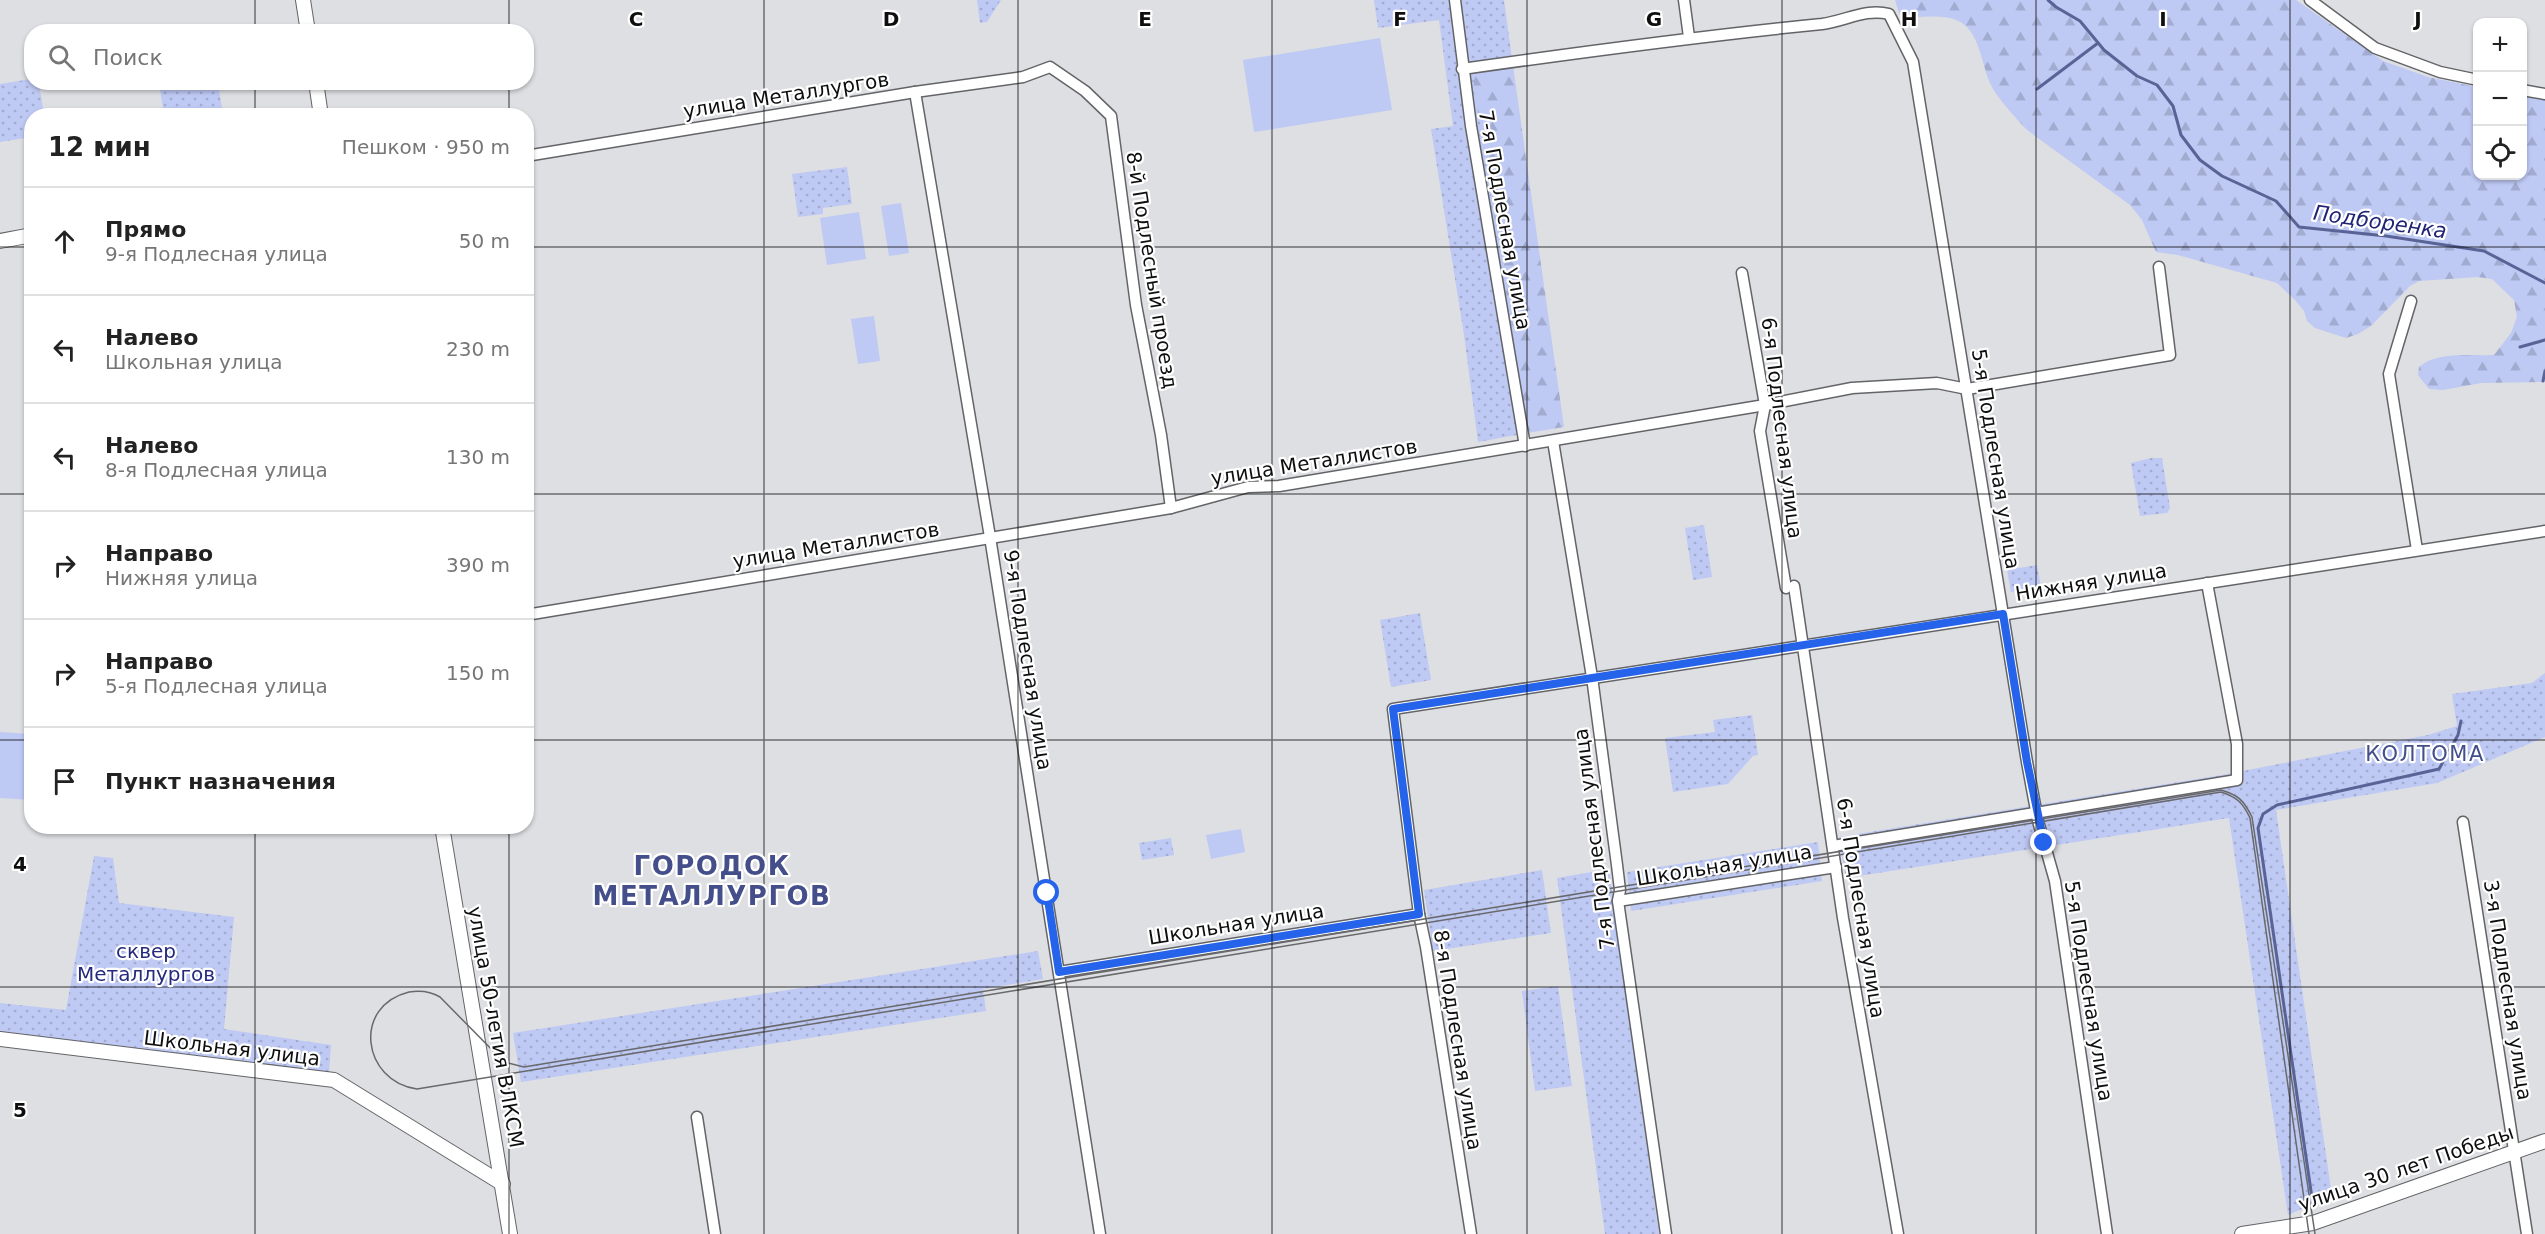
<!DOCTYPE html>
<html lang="ru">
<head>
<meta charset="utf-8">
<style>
	:root { --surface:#fff; --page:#f2f2f2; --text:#222; --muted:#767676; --line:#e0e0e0 }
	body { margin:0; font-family:"DejaVu Sans",sans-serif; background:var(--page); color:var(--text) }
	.controls { position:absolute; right:18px; top:18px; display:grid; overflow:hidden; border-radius:12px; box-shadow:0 2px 4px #0004 }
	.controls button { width:54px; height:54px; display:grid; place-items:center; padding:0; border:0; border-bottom:2px solid var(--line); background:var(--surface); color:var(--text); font:30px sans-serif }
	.stop { position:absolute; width:18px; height:18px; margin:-14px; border:4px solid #2563eb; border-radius:50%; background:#fff }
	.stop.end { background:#2563eb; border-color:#fff; box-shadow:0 2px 6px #0008 }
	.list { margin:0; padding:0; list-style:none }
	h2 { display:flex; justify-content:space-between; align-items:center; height:78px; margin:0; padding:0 24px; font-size:26px }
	h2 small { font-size:20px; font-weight:400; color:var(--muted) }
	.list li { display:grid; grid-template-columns:39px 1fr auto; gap:18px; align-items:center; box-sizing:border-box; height:108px; padding:0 24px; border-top:2px solid var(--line) }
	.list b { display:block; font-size:22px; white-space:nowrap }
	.list p { margin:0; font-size:20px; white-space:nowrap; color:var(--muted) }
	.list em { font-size:20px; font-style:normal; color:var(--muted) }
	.icon { flex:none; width:33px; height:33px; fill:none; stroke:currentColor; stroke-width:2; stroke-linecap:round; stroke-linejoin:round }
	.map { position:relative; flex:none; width:2545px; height:1234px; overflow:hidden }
	.search { position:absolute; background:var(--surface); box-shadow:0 2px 4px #0004; left:24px; top:24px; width:510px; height:66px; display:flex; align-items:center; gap:15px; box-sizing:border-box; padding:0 21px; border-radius:24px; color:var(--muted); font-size:22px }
	.panel { position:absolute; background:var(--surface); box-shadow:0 2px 4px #0004; left:24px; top:108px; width:510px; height:726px; border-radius:24px }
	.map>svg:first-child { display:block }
</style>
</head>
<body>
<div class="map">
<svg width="2545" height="1234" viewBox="0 0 2545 1234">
	<defs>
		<pattern id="grass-dots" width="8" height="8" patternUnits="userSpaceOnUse" patternTransform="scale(1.5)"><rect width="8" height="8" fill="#bec9f4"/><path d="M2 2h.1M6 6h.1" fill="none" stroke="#a2abd0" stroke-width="1.8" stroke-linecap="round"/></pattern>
		<pattern id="forest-firs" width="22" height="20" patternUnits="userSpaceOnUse" patternTransform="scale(1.5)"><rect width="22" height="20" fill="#bec9f4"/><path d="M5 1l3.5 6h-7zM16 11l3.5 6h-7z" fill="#a2abd0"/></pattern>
	</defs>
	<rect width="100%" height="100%" fill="#dedfe3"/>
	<!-- grass -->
	<g fill="url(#grass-dots)">
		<polygon points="977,0 1001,0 987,22 980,23"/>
		<polygon points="1374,0 1504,0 1513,66 1473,72 1527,433 1478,442 1464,335 1431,129 1453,126 1439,20 1378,28"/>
		<polygon points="31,79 32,82 39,83 44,115 32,116 31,137 0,142 0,84"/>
		<polygon points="159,83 218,83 223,115 164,115"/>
		<polygon points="847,167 852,204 823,208 823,214 798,217 792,174"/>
		<polygon points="2151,458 2162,458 2170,508 2167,513 2140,516 2131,463"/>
		<polygon points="1704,525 1712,577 1693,580 1685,528"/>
		<polygon points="2037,565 2041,587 2011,592 2007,570"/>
		<polygon points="1420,613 1431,680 1391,687 1380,620"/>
		<polygon points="2545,673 2545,737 2437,783 2276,810 2332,1196 2288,1215 2229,818 1846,878 1839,837 2222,775 2428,735 2457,726 2452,694 2532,683"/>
		<polygon points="1752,715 1758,755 1753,756 1728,784 1673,792 1665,738 1715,732 1713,720"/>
		<polygon points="1171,838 1174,855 1142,860 1139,843"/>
		<polygon points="1818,842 1822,881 1631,911 1627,872"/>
		<polygon points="94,856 113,858 119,903 234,917 224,1029 331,1045 329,1073 0,1033 0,1003 66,1010"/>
		<polygon points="1609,869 1659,1234 1605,1234 1557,878"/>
		<polygon points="1542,870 1551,933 1433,951 1424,890"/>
		<polygon points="1038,951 1043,979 983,989 986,1011 521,1082 513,1033"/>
		<polygon points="1558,986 1572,1086 1535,1091 1522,991"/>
	</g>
	<!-- forest -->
	<g fill="url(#forest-firs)">
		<path d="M1895 0H2296L2383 61 2428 77 2477 87 2478 176H2522L2523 95 2545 99V382L2481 383 2443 390 2429 389 2418 375 2419 367C2437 351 2471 356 2494 355L2511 333 2517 317 2514 300 2492 279 2478 277 2419 281 2410 286 2371 326 2358 334 2346 338 2315 328 2307 321 2304 311 2295 300 2277 283 2178 255 2156 252 2142 220 2130 205 2027 130C2017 119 1999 100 1992 87 1981 67 1981 29 1956 20 1942 14 1921 18 1905 17L1899 13Z"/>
		<polygon points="1513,66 1564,427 1527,433 1472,71"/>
	</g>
	<!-- garden -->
	<g fill="#bec9f4">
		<polygon points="1380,38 1392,110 1254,132 1243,60"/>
		<polygon points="901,203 909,253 889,256 881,206"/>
		<polygon points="859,212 866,259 827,265 820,218"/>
		<polygon points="874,316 880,361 858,364 851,319"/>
		<polygon points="0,732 31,734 31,800 0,798"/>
		<polygon points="1241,829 1245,852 1211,859 1206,835"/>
	</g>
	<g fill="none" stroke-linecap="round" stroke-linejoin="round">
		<!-- stream -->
		<g stroke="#596395" stroke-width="3">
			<polyline points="2048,0 2056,7 2080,21 2104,50 2137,76 2157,85 2173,106 2181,135 2200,160 2222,176 2276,201 2299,227 2386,236 2484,251 2545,283"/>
			<polyline points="2037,89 2098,43"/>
			<polyline points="2520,347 2545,340"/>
			<polyline points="2543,381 2545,371"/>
			<polyline points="2312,1198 2258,828 2263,814 2277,805 2439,769 2458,735 2461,721"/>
		</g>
		<!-- minor casing -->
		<g stroke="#636467" stroke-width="13">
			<g id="minor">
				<polyline points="1455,0 1471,126 1525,446"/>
				<polyline points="1684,0 1689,37"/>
				<polyline points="2310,0 2375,48 2440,72 2478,80"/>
				<path d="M1462 69C1582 52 1701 36 1822 24 1845 21 1866 8 1889 14L1913 62 2027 762 2038 821 2055 881 2107 1234"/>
				<polyline points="2522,90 2545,94"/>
				<polyline points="915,92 990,537 1100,1234"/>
				<polyline points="526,156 915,92 1023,77 1050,67 1085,91 1111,116 1136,305 1161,435 1171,508"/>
				<polyline points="1742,273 1765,405 1760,431 1786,588"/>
				<polyline points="2411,301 2389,374 2417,550"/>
				<polyline points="1553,441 1592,677 1617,865 1620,890 1618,901 1666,1234"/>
				<polyline points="1794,586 1843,918 1898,1234"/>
				<polyline points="526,615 1171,508 1248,487 1279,486 1765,405 1852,388 1937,383 1967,389 2170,355 2159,267"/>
				<polyline points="2463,822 2527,1234"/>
				<polyline points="1833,846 2237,780 2237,744 2207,583"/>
				<polyline points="1618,901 1836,867"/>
				<polyline points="1059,972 1419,914"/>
				<polyline points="697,1117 715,1234"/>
				<polyline points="1471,1234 1426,947 1419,914 1393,709 2545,531"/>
			</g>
		</g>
		<!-- major casing -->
		<g stroke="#636467" stroke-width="16">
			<g id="major">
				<polyline points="303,0 308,32"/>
				<polyline points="316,82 321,116"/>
				<polyline points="0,241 32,235"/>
				<polyline points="442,826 510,1234"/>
				<polyline points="0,1039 334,1080 503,1184"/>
				<polyline points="2242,1234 2313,1223 2545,1141"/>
			</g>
		</g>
		<!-- minor -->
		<use href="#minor" stroke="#fff" stroke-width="10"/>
		<!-- major -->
		<use href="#major" stroke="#fff" stroke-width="14"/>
		<!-- tram -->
		<path stroke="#69696b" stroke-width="1.5" d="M2309 1234 2250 818C2243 803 2237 797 2221 792L417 1089C362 1081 352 1006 409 992 421 990 430 991 440 997L504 1062 524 1067 1619 887 2221 790C2239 795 2244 801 2252 817L2315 1234"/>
	</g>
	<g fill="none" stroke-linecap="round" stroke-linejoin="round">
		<!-- route -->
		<polyline stroke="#2563eb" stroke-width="8" points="1047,893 1059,972 1419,914 1393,709 2003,614 2027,762 2044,843"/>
	</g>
	<!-- grid -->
	<path fill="none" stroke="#0e0e0f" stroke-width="1.5" stroke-opacity="0.55" d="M255 0V32M509 0V32M764 0V1234M1018 0V1234M1272 0V1234M1527 0V1234M1782 0V1234M2036 0V1234M2290 0V1234M255 82V116M509 82V116M0 247H32M526 247H2545M0 494H32M526 494H2545M0 740H32M526 740H2545M255 826V1234M509 826V1234M0 987H2545"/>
	<g text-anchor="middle" stroke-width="4.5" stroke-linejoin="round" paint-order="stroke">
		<!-- street labels -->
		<g font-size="20" fill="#0e0e0f" stroke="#fff">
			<text transform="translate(786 95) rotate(-9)" y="7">улица Металлургов</text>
			<text transform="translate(1505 220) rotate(80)" y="7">7-я Подлесная улица</text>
			<text transform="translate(1152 270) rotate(81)" y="7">8-й Подлесный проезд</text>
			<text transform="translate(1782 428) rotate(83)" y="7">6-я Подлесная улица</text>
			<text transform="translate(1996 459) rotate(81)" y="7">5-я Подлесная улица</text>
			<text transform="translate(1314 462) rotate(-9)" y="7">улица Металлистов</text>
			<text transform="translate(836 545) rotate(-9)" y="7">улица Металлистов</text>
			<text transform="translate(2091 582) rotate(-9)" y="7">Нижняя улица</text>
			<text transform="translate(1028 660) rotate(81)" y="7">9-я Подлесная улица</text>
			<text transform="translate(1594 839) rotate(-97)" y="7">7-я Подлесная улица</text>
			<text transform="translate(1724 865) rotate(-9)" y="7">Школьная улица</text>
			<text transform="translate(1861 908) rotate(81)" y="7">6-я Подлесная улица</text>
			<text transform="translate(1236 924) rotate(-9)" y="7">Школьная улица</text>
			<text transform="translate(2508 990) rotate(81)" y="7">3-я Подлесная улица</text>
			<text transform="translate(2089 991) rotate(81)" y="7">5-я Подлесная улица</text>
			<text transform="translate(496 1027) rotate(80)" y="7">улица 50-летия ВЛКСМ</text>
			<text transform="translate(1458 1040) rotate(81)" y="7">8-я Подлесная улица</text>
			<text transform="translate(232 1048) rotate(7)" y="7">Школьная улица</text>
			<text transform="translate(2406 1168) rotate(-19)" y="7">улица 30 лет Победы</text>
		</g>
		<!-- park labels -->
		<g font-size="20" fill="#252a7c" stroke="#fff">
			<text x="146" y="958">сквер<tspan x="146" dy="23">Металлургов</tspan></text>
		</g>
		<!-- water labels -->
		<g font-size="21" font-style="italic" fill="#212475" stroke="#fff">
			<text transform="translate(2380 222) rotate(8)" y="7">Подборенка</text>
		</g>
		<!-- neighbourhood labels -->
		<g font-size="21" letter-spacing="1.5" fill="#434e8a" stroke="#fff">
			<text x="2425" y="761">КОЛТОМА</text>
		</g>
		<!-- district labels -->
		<g font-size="26" font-weight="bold" letter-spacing="1.5" fill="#434e8a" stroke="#fff">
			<text x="712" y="875">ГОРОДОК<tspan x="712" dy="30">МЕТАЛЛУРГОВ</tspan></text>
		</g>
	</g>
	<g font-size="20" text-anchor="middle" font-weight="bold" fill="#0e0e0f" stroke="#fff" stroke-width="4.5" stroke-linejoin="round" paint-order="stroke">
		<text x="636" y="26">C</text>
		<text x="891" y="26">D</text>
		<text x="1145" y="26">E</text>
		<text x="1400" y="26">F</text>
		<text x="1654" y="26">G</text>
		<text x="1909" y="26">H</text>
		<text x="2163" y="26">I</text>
		<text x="2418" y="26">J</text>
		<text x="20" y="871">4</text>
		<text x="20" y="1117">5</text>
	</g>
</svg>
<div class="controls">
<button>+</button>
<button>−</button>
<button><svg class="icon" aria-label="locate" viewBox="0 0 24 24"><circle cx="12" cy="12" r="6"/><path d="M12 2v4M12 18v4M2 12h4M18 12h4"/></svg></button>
</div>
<div class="stop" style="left:1047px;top:893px"></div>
<div class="stop end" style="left:2044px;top:843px"></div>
<div class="search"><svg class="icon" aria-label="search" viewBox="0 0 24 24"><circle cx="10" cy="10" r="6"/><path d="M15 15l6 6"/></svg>Поиск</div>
<section class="panel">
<h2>12 мин<small>Пешком · 950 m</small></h2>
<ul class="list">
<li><svg class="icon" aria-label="ahead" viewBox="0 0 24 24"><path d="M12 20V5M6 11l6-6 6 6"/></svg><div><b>Прямо</b><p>9-я Подлесная улица</p></div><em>50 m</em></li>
<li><svg class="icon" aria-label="left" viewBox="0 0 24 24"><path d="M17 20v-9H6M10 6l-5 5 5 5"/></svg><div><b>Налево</b><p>Школьная улица</p></div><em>230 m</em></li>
<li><svg class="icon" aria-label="left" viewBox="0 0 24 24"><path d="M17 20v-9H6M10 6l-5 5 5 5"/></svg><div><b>Налево</b><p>8-я Подлесная улица</p></div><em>130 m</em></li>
<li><svg class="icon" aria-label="right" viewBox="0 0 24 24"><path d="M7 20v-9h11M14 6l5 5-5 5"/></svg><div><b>Направо</b><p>Нижняя улица</p></div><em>390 m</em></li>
<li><svg class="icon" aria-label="right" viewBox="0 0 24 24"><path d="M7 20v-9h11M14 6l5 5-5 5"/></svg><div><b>Направо</b><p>5-я Подлесная улица</p></div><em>150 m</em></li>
<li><svg class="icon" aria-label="arrive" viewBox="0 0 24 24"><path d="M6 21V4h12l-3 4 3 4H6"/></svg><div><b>Пункт назначения</b></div></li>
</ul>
</section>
</div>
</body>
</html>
